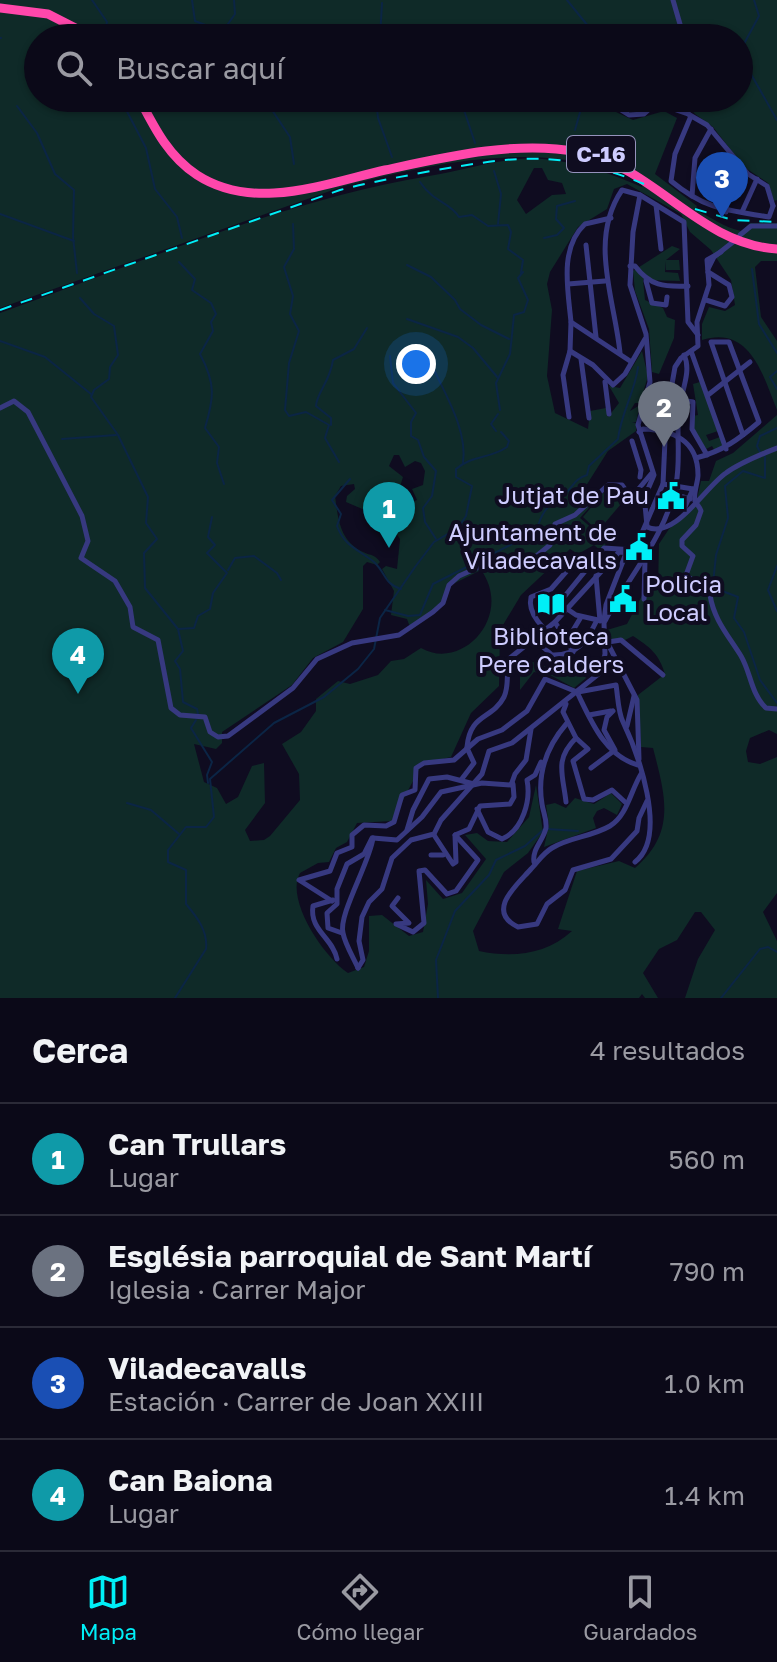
<!DOCTYPE html>
<html lang="es">
<head>
<meta charset="utf-8">
<style>
	:root { --surface:#0b0918; --page:#141221; --text:#f1f3f6; --muted:#9a9aa2; --line:#2b2a37; --accent:#00eff7 }
	body { margin:0; font-family:"Golos Text",sans-serif; background:var(--page); color:var(--text) }
	.you { position:absolute; left:416px; top:364px; width:28px; height:28px; margin:-20px; border:6px solid #fff; border-radius:50%; background:#1a73e8; box-shadow:0 0 0 12px #1a73e833 }
	.badge { display:grid; place-items:center; width:52px; height:52px; border-radius:50%; background:var(--accent); color:#fff; font-size:26px; font-weight:700 }
	.pin { position:absolute; translate:-50% -66px; filter:drop-shadow(0 2px 4px #0008) }
	.pin::after { content:''; position:absolute; top:42px; width:28px; height:24px; background:inherit; clip-path:polygon(0 0,100% 0,50% 100%) }
	.list { margin:0; padding:0; list-style:none }
	h2 { display:flex; justify-content:space-between; align-items:center; height:104px; margin:0; padding:0 32px; font-size:34px }
	h2 small { font-size:26px; font-weight:400; color:var(--muted) }
	.list li { display:grid; grid-template-columns:52px 1fr auto; gap:24px; align-items:center; box-sizing:border-box; height:112px; padding:0 32px; border-top:2px solid var(--line) }
	.list b { display:block; font-size:30px; white-space:nowrap }
	.list p { margin:0; font-size:26px; white-space:nowrap; color:var(--muted) }
	.list em { font-size:26px; font-style:normal; color:var(--muted) }
	.icon { flex:none; width:44px; height:44px; fill:none; stroke:currentColor; stroke-width:2; stroke-linecap:round; stroke-linejoin:round }
	.map { position:relative; flex:none; width:777px; height:998px; overflow:hidden }
	.search { position:absolute; background:var(--surface); box-shadow:0 2px 6px #0004; left:24px; right:24px; top:24px; height:88px; display:flex; align-items:center; gap:20px; box-sizing:border-box; padding:0 28px; border-radius:44px; color:var(--muted); font-size:30px }
	.sheet { height:552px; background:var(--surface) }
	nav { display:flex; justify-content:space-around; align-items:center; box-sizing:border-box; height:112px; border-top:2px solid var(--line); background:var(--surface); font-size:22px; color:var(--muted) }
	nav a { display:grid; justify-items:center; gap:4px }
	nav .on { color:var(--accent) }
	.map>svg:first-child { display:block }
</style>
</head>
<body>
<div class="map">
<svg width="777" height="998" viewBox="0 0 777 998">
	<rect width="100%" height="100%" fill="#0f0c20"/>
	<!-- green -->
	<g fill="#0f2a28" fill-rule="evenodd">
		<path d="M0 0H777V200L774 201 768 183 744 167 713 127 695 114 682 98H739V38H38V98H613L616 112 633 120 664 111 677 118 655 174 697 206 695 210C713 218 723 227 741 231L750 223H777V261H761L755 267 761 317 777 341V410C763 375 750 325 702 340V324L709 307 725 311 735 305 731 280 711 250 690 232 681 214 627 184 614 189 607 209 578 227 550 272 547 284 552 310 547 376 555 413 588 429 590 411 606 408 608 417 619 403 609 386 620 388 642 351 648 376 640 403H635L630 411 640 405 636 422H632L636 423V431L608 451 584 489 596 500 580 518 608 542 600 550 594 545 578 554 570 549 521 595 500 630 499 686 471 713 451 757 422 764 392 821 357 823 347 842 336 848 329 862 318 863 300 873C285 899 323 956 348 973L364 967 369 951V916L382 915 409 936 423 932 428 904 426 880 443 899 462 893 486 859 465 835 477 833 488 841 507 842 529 817 536 785 543 832 528 853 504 872 473 931 479 951C512 958 546 955 572 931L558 929 577 871 619 861 635 868C677 832 665 795 653 748L641 747 638 695 665 674C659 654 650 647 633 636L625 640 608 639 607 630 627 624 647 586 658 587 659 544 669 529 696 504 701 481H709L716 461 733 453 777 415V734L769 730 750 738 746 751 748 762 760 764 777 757V893L763 912 777 941V998H685L698 959 715 930 701 912H695L677 940 659 949 643 973 658 998H645L642 994 639 998H0V313C140 263 281 201 429 176 466 170 504 156 543 159 578 162 610 173 642 187L644 183C548 137 443 161 344 186L0 308ZM534 168H542L548 180 562 183 566 194 552 195 526 214 517 200ZM394 455H399L405 467 415 461 421 463 425 471 423 485 412 489 417 500 408 504 413 518 409 525 390 524 400 539 397 569 386 566 382 569 394 591 391 615 407 619 411 630 445 604 451 585 481 570C514 616 462 672 421 648L404 659 391 661 378 675 350 684 338 681 316 699V711L301 732 282 744 299 774 300 800 270 836 264 840 250 841 245 830 265 803 264 763 252 766 238 797 226 804 217 788 204 782 194 744 216 749 222 743V732L292 685 313 658 343 642 363 609V566L367 562 377 565 380 562C375 554 371 556 363 552 339 541 338 517 335 496L341 486 354 484 355 489 347 496 346 502 367 511 374 528 381 529 382 510 376 485 389 487 391 492 384 501 395 503 403 477 389 466Z"/>
		<polygon points="672,246 680,249 666,260 679,260 680,270 666,270 666,261 665,272 678,273 680,281 643,280 645,300 663,308 667,317 675,320 674,338 659,374 652,372 649,329 635,291 633,271"/>
		<polygon points="700,382 718,431 706,435 709,441 720,437 724,448 715,451 712,446 706,449 693,428 693,416 698,415 693,384"/>
		<polygon points="605,491 621,504 598,531 583,517"/>
		<polygon points="527,660 554,669 579,667 586,678 574,688 552,676 534,672 520,690 520,665"/>
		<polygon points="611,793 622,804 617,815 604,808 597,811 593,818 596,828 544,847 549,825 546,805 555,803 566,808 575,798 594,804"/>
	</g>
	<g fill="none" stroke-linecap="round" stroke-linejoin="round">
		<!-- stream -->
		<g stroke="#0b2545" stroke-width="2">
			<polyline points="92,0 107,22 103,37"/>
			<polyline points="192,0 195,21 226,33 229,38"/>
			<polyline points="567,0 588,26 586,38"/>
			<polyline points="754,0 759,16 739,53 777,120"/>
			<polyline points="223,31 235,14 234,0"/>
			<polyline points="0,38 1,38"/>
			<polyline points="380,38 382,3"/>
			<polyline points="120,98 146,148 155,189 177,217 182,238"/>
			<polyline points="264,98 290,137 294,164"/>
			<polyline points="376,98 378,118 392,157"/>
			<polyline points="460,98 475,143"/>
			<polyline points="17,106 37,133 55,174 74,190 73,237 77,273"/>
			<polyline points="575,130 584,98"/>
			<polyline points="494,171 501,194 498,224"/>
			<path d="M420 182C434 203 450 202 459 217L472 215 488 226 508 225 511 232 508 249 523 260 521 273"/>
			<polyline points="0,214 74,241"/>
			<polyline points="293,224 294,249 284,267 293,296 290,314 299,331 289,363 285,410 289,416 306,412 329,425 325,438 339,462"/>
			<polyline points="544,238 557,235 564,228 556,219 557,206 575,201"/>
			<path d="M179 262 195 279 192 290 211 303 216 314 211 322 213 331 200 354C216 384 214 398 205 428L219 447 217 463 224 484"/>
			<polyline points="407,265 431,277 455,300 460,309 481,325 509,339"/>
			<polyline points="752,269 759,324 777,353"/>
			<polyline points="80,298 94,314 114,326 118,355 110,367 109,379 94,390 91,397 118,435 148,497 146,523 157,539 144,553 145,588 178,629"/>
			<polyline points="407,319 458,337 473,348 498,378"/>
			<polyline points="0,341 45,357 91,394"/>
			<polyline points="390,356 393,383 416,413 411,422 411,436 418,440 424,457 436,471 432,496 423,508 425,522 436,539"/>
			<path d="M430 361C443 391 468 429 463 463"/>
			<polyline points="777,371 770,377 777,389"/>
			<polyline points="500,410 496,383 510,354 514,315 524,312 528,300 518,278 523,272"/>
			<path d="M331 425V418L316 406C317 392 330 382 333 360L354 349 367 328"/>
			<polyline points="496,431 491,424 498,414"/>
			<polyline points="62,439 116,435"/>
			<polyline points="760,452 757,446 760,436 777,428"/>
			<polyline points="765,457 765,478 743,471 725,486 728,518 716,555 713,584 717,589 738,597 734,618 744,632 760,680 777,703"/>
			<path d="M350 479 332 500 341 514 337 526C345 547 358 549 374 562 386 573 384 584 401 589"/>
			<polyline points="777,566 768,590 777,611"/>
			<polyline points="228,570 235,558 254,556 277,573 281,580"/>
			<path d="M385 610 408 616 420 615 433 584 536 532C541 514 546 506 562 496 572 490 573 479 587 475L589 466 618 439C621 413 635 392 638 367"/>
			<polyline points="198,714 197,709 183,702 180,669 175,661 183,651 178,629 194,628 198,616 210,609 213,593 227,573 207,553 215,545 208,537 212,517"/>
			<polyline points="196,720 191,728 212,762 207,775 208,783"/>
			<polyline points="127,803 151,810 179,834"/>
			<polyline points="547,829 578,831"/>
			<path d="M175 998 206 949C208 931 197 917 186 904V870L168 862V850L186 827H206L214 817 210 779 274 723 324 697 358 669 374 649 380 618 415 567 434 542 458 528 466 516 472 486 456 477V469C472 455 490 459 507 447L509 441 501 432"/>
			<polyline points="438,998 436,960 455,911 489,875 496,860 525,846 543,830"/>
			<polyline points="721,998 760,949 768,947 777,952"/>
		</g>
		<!-- minor -->
		<g stroke="#373980" stroke-width="5">
			<polyline points="673,0 684,38"/>
			<polyline points="619,98 621,110 629,115 644,114 656,103 688,114 707,125 748,174 767,186 773,206"/>
			<polyline points="680,98 688,113"/>
			<path d="M691 116 675 154 671 181C706 210 727 210 769 217L773 206"/>
			<polyline points="709,162 719,161 728,192 726,212"/>
			<polyline points="640,195 633,232 630,285 646,334 650,382 638,425 654,475 642,503"/>
			<polyline points="692,196 695,158 711,129"/>
			<polyline points="656,205 661,249"/>
			<polyline points="742,212 757,179"/>
			<path d="M611 218 585 224C559 248 568 290 571 322L630 361"/>
			<polyline points="740,235 751,226 777,226"/>
			<polyline points="586,245 596,337"/>
			<path d="M630 266H635C650 286 664 287 688 286"/>
			<polyline points="708,269 714,257 733,242"/>
			<polyline points="646,281 652,303 666,305 667,297"/>
			<polyline points="568,284 605,281"/>
			<polyline points="706,300 725,306 732,297 729,285 708,272"/>
			<polyline points="570,351 593,365 613,385 625,374 645,339"/>
			<polyline points="691,351 726,449"/>
			<path d="M620 353C615 300 588 240 622 190L640 195 684 222 688 322 698 335"/>
			<polyline points="581,359 589,418"/>
			<polyline points="605,382 609,414"/>
			<polyline points="708,395 750,362"/>
			<polyline points="680,400 693,402 692,429 707,455"/>
			<polyline points="644,402 648,403 656,429"/>
			<polyline points="0,408 14,401 28,412 82,516 88,541 81,558 115,581 130,607 133,627 158,640 171,708 180,715 205,717 210,732 218,737 228,736 293,688 317,659 352,643 399,635 433,612 443,603 449,585 459,576 490,562 534,558 550,545 555,524 575,515 608,485 622,485 631,498 645,505 647,526"/>
			<polyline points="569,417 563,375 570,351 571,322"/>
			<path d="M639 432 643 429C673 430 698 440 698 475 698 482 693 494 695 501 697 505 700 507 701 511L696 525 682 540V546L693 556 686 575 710 595C714 620 728 635 741 656 751 673 751 694 766 708L777 709"/>
			<polyline points="632,441 641,470 640,477"/>
			<path d="M696 458C723 451 739 439 759 422L729 342H711L743 435"/>
			<polyline points="663,484 693,489"/>
			<polyline points="673,494 690,499"/>
			<polyline points="631,498 651,474"/>
			<polyline points="671,502 684,509 693,489"/>
			<path d="M647 527C675 540 705 487 726 473 741 462 760 455 777 448"/>
			<path d="M580 556 551 589 531 597C527 614 544 630 557 639L572 632 581 617"/>
			<polyline points="596,576 600,621"/>
			<polyline points="544,593 576,615 598,620"/>
			<polyline points="644,599 645,560"/>
			<polyline points="560,602 604,548 634,550"/>
			<polyline points="604,620 606,605 625,556 632,556 663,484 666,418 675,367 681,358 698,346 697,322 709,285 707,260 721,252"/>
			<path d="M605 621C629 576 666 536 676 484 681 459 676 434 679 409 681 392 692 371 684 355"/>
			<polyline points="555,622 573,652"/>
			<path d="M534 639 552 655C577 656 587 641 597 620"/>
			<polyline points="607,642 637,700 639,759"/>
			<polyline points="608,642 621,640 663,675"/>
			<path d="M577 692C591 721 605 756 638 765"/>
			<path d="M578 692 616 685C618 697 618 712 623 722 637 751 669 836 635 862"/>
			<polyline points="566,704 563,712 576,738 588,749 573,761 584,799 593,800 612,790 625,802"/>
			<polyline points="589,715 611,711"/>
			<polyline points="627,726 634,696"/>
			<path d="M467 747C470 713 492 720 504 697 510 684 505 670 510 658L555 622 619 552 630 553"/>
			<polyline points="591,768 615,750 604,730 607,717 613,711"/>
			<path d="M641 774C631 790 627 816 610 826 591 837 570 837 552 848 542 854 539 861 531 869 517 885 485 911 518 927L537 924 547 904 565 890 573 870 611 859 637 831 639 818 647 801"/>
			<polyline points="461,780 474,763 467,748"/>
			<path d="M566 802C563 774 554 760 576 738"/>
			<path d="M477 809 488 832 502 839C523 830 531 800 527 780L535 775 541 762"/>
			<polyline points="407,830 413,810 429,779 447,777 474,784"/>
			<polyline points="434,835 453,864 456,862 455,835 469,829 480,806 510,804 514,797 513,784"/>
			<polyline points="373,838 397,840 422,817 441,792 482,783 511,785 515,774 526,760 531,729"/>
			<polyline points="431,855 443,855"/>
			<path d="M534 862C532 849 543 841 546 828 547 819 543 812 542 804 537 774 547 746 567 723"/>
			<polyline points="398,898 392,906 409,923 396,924 413,932 424,923 419,871 425,870 447,894 456,891 478,860 455,835"/>
			<path d="M333 900 313 906C309 930 333 938 337 959"/>
			<polyline points="332,901 299,880 330,871 337,853 352,847 352,835 364,825 386,826 394,822 402,795 415,790 416,768 424,763 454,760 478,739 502,730 527,711 545,679 577,692"/>
			<polyline points="342,933 328,928 327,913 337,904 337,889 347,864 364,854 372,838"/>
			<polyline points="358,968 363,960 359,941 362,917 369,902 382,889 392,858 411,840 434,834 441,820 482,774 489,751 512,743 601,672 605,654 604,623"/>
			<path d="M358 968C353 957 345 944 343 933 338 915 370 862 373 838"/>
		</g>
		<!-- highway -->
		<g stroke="#ff47ab" stroke-width="9">
			<polyline points="0,8 48,14 95,38"/>
			<path d="M139 98C154 127 168 156 197 175 254 212 324 184 385 170 445 157 517 140 578 152 654 166 698 244 777 249"/>
		</g>
		<!-- rail -->
		<g stroke="#00eff7" stroke-width="2" stroke-dasharray="12 10" stroke-linecap="butt">
			<polyline points="695,209 733,220 777,222"/>
			<path d="M0 310 340 190C370 182 400 177 431 171 519 156 558 149 644 184"/>
		</g>
	</g>
	<!-- icons -->
	<defs>
		<g id="civic-bare" transform="scale(2.16)"><path d="M-.6-6.5H3V-4.5H.6V-3L4-1V1h2V6H-6V1h2V-1L-.6-3ZM-1.2 2.5V6h2.4V2.5Z" fill="#00eff7" stroke="#0f0c20" stroke-width="2.5" paint-order="stroke"/></g>
		<g id="library-bare" transform="scale(2.16)"><path d="M-6-4Q-3-5.5-.7-3.5V5Q-3 3-6 4ZM6-4Q3-5.5 .7-3.5V5Q3 3 6 4Z" fill="#00eff7" stroke="#0f0c20" stroke-width="2.5" paint-order="stroke"/></g>
	</defs>
	<g fill-rule="evenodd">
		<use href="#civic-bare" x="671" y="496"/>
		<use href="#civic-bare" x="639" y="547"/>
		<use href="#civic-bare" x="623" y="599"/>
		<use href="#library-bare" x="551" y="604"/>
	</g>
	<g text-anchor="middle" stroke-width="8" stroke-linejoin="round" paint-order="stroke">
		<!-- shield labels -->
		<rect fill="#0f0c20" stroke="#9592bc" stroke-width="2" x="567" y="136" width="68" height="36" rx="6"/>
		<g font-size="22" font-weight="bold" fill="#ceccff">
			<text x="601" y="162">C-16</text>
		</g>
		<!-- poi labels -->
		<g font-size="24" fill="#ceccff" stroke="#0f0c20" text-anchor="end">
			<text x="649" y="504">Jutjat de Pau</text>
			<text x="617" y="541">Ajuntament de<tspan x="617" dy="28">Viladecavalls</tspan></text>
			<text x="645" y="593" text-anchor="start">Policia<tspan x="645" dy="28">Local</tspan></text>
			<text x="551" y="645" text-anchor="middle">Biblioteca<tspan x="551" dy="28">Pere Calders</tspan></text>
		</g>
	</g>
</svg>
<div class="you"></div>
<div class="pin badge" style="left:389px;top:548px;background:#0f9aa8">1</div>
<div class="pin badge" style="left:664px;top:447px;background:#6b7280">2</div>
<div class="pin badge" style="left:722px;top:218px;background:#1a4fb4">3</div>
<div class="pin badge" style="left:78px;top:694px;background:#0f9aa8">4</div>
<div class="search"><svg class="icon" aria-label="search" viewBox="0 0 24 24"><circle cx="10" cy="10" r="6"/><path d="M15 15l6 6"/></svg>Buscar aquí</div>
</div>
<section class="sheet">
<h2>Cerca<small>4 resultados</small></h2>
<ul class="list">
<li><span class="badge" style="background:#0f9aa8">1</span><div><b>Can Trullars</b><p>Lugar</p></div><em>560 m</em></li>
<li><span class="badge" style="background:#6b7280">2</span><div><b>Església parroquial de Sant Martí</b><p>Iglesia · Carrer Major</p></div><em>790 m</em></li>
<li><span class="badge" style="background:#1a4fb4">3</span><div><b>Viladecavalls</b><p>Estación · Carrer de Joan XXIII</p></div><em>1.0 km</em></li>
<li><span class="badge" style="background:#0f9aa8">4</span><div><b>Can Baiona</b><p>Lugar</p></div><em>1.4 km</em></li>
</ul>
</section>
<nav>
<a class="on"><svg class="icon" aria-label="map" viewBox="0 0 24 24"><path d="M3 6l6-2 6 2 6-2v14l-6 2-6-2-6 2zM9 4v14M15 6v14"/></svg>Mapa</a>
<a><svg class="icon" aria-label="directions" viewBox="0 0 24 24"><path d="M12 3l9 9-9 9-9-9zM9 14v-3h6M13 9l2 2-2 2"/></svg>Cómo llegar</a>
<a><svg class="icon" aria-label="saved" viewBox="0 0 24 24"><path d="M7 4h10v16l-5-4-5 4z"/></svg>Guardados</a>
</nav>
</body>
</html>
